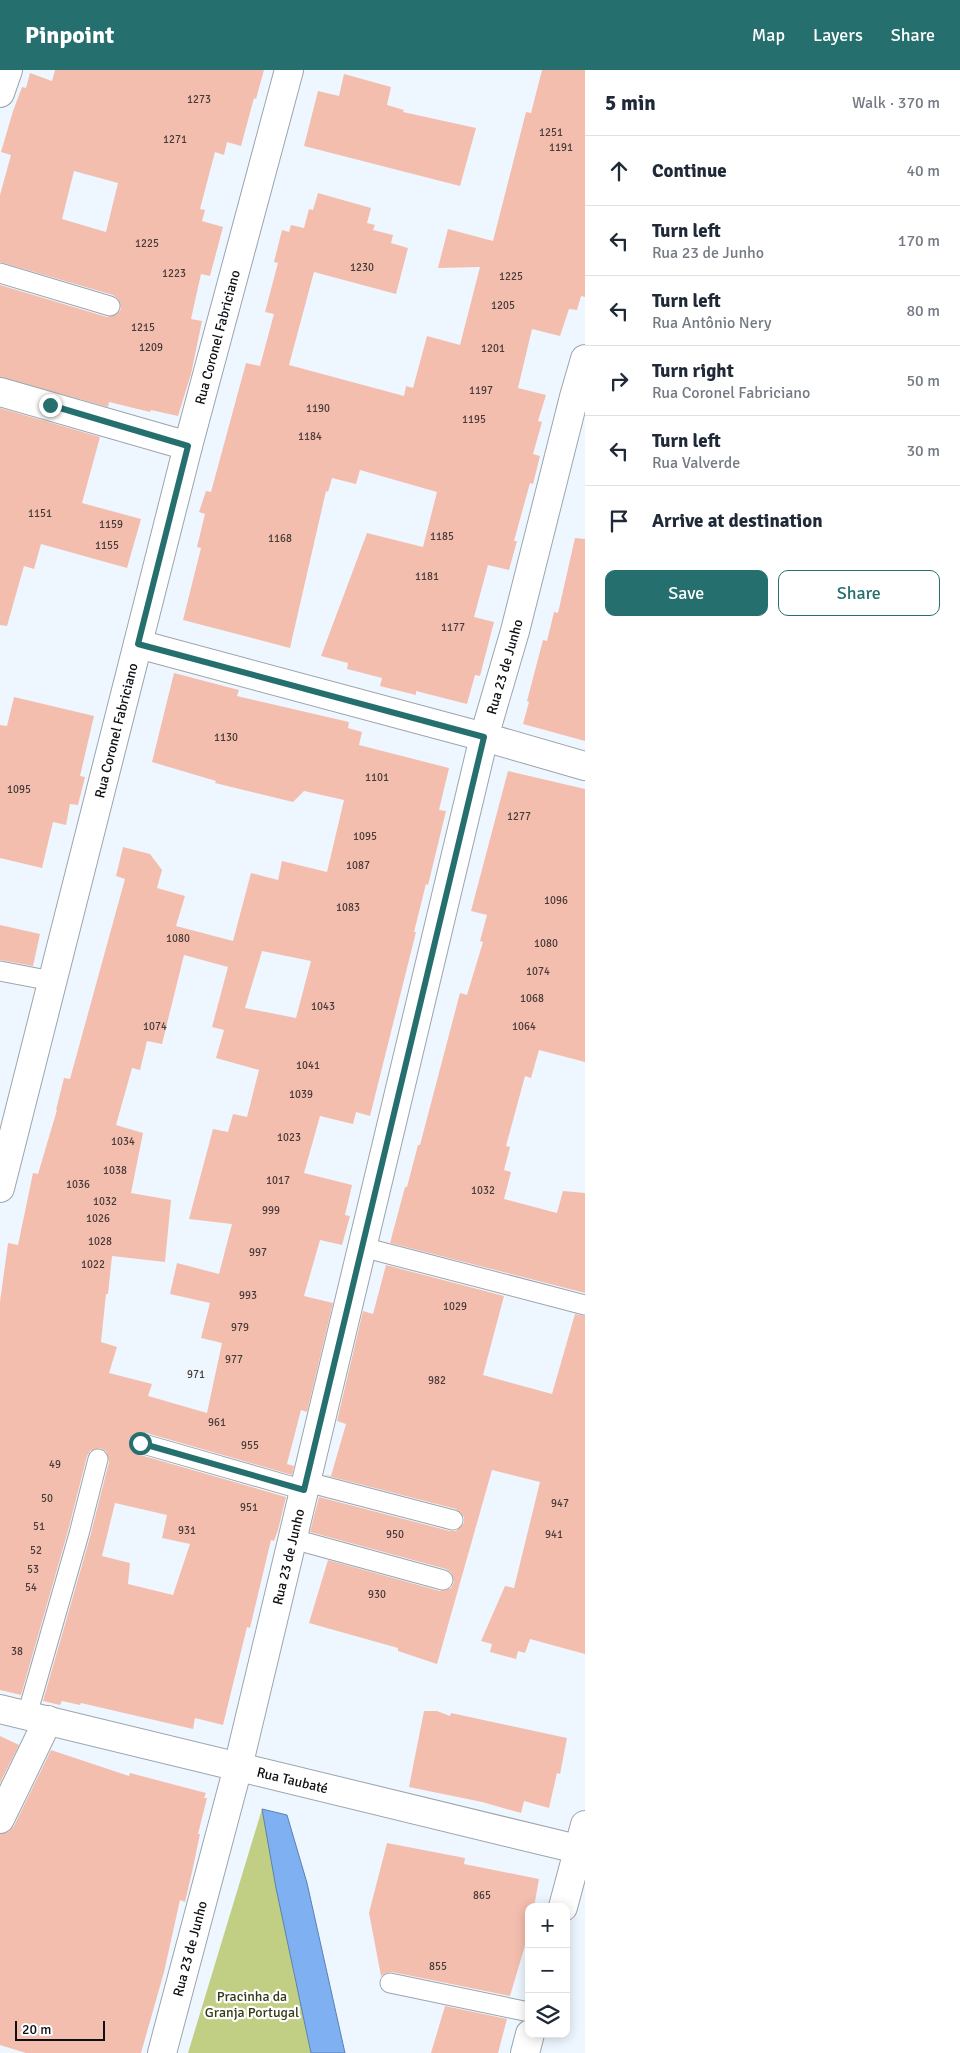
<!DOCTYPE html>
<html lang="en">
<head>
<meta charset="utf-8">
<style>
	:root { --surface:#fff; --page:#f6f6f7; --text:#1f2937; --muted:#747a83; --line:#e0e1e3; --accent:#25706e }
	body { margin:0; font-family:Signika,sans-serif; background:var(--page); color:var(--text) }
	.controls { position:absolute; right:15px; bottom:15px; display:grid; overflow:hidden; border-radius:10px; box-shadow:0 2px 12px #0003 }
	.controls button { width:45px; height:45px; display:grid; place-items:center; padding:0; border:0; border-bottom:1px solid var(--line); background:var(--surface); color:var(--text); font:25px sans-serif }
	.scale { position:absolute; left:15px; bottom:12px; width:90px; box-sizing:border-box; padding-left:5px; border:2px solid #0d1013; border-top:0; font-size:14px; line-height:18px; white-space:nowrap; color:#0d1013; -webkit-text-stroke:4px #fff; paint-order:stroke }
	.stop { position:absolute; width:15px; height:15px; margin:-11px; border:4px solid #25706e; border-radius:50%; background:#fff }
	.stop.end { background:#25706e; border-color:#fff; box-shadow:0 1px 5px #0008 }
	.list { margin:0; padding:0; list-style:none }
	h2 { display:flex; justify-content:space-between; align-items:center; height:65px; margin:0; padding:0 20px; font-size:21px }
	h2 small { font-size:16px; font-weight:400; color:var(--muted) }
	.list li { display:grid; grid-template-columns:32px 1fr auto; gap:15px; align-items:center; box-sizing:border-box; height:70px; padding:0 20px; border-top:1px solid var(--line) }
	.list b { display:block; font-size:19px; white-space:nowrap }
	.list p { margin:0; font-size:16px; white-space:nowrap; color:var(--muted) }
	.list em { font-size:16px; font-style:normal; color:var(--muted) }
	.actions { display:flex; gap:10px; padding:15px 20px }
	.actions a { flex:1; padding:11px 0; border:1px solid var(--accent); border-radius:10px; text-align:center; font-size:18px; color:var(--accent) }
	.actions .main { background:var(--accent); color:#fff }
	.icon { flex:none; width:28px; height:28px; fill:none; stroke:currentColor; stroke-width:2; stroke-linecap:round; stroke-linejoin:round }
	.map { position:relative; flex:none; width:585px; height:1983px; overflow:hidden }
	header { display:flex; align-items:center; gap:30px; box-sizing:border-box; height:70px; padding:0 25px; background:var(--accent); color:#fff }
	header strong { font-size:24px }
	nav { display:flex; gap:28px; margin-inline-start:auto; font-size:18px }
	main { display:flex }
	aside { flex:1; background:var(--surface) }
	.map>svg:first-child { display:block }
</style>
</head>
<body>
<header>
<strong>Pinpoint</strong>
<nav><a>Map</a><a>Layers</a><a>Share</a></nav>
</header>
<main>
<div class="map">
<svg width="585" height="1983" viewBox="0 0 585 1983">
	<rect width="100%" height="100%" fill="#eef7ff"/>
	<!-- green -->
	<polygon fill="#c1cf84" points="262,1739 296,1914 299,1915 298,1921 311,1983 188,1983"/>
	<!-- water -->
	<polygon fill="#7eb0f2" stroke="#5c80af" points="262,1739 287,1745 307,1813 345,1983 311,1983 276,1818"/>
	<!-- building -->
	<g fill="#f4beaf" fill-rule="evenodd">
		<path d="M55 0H264L256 29 254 28 241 76 227 72 224 85 215 82 200 139 205 140 202 151 223 157 210 206 201 204 191 249 202 251 191 304 178 346 151 340 150 342 109 332 108 337 0 307V215L107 247 117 244 121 239 118 229 113 225 0 192V125L11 85 1 82 13 41 22 17 26 18 30 3 52 11ZM74 101 118 113 106 162 62 149Z"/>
		<polygon points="542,0 585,0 585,227 581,226 577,240 569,239 560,266 532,259 518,318 546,325 538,351 542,352 533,384 540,386 533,414 530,413 514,471 517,471 509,500 488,495 474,547 494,552 480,606 475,605 467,634 416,621 416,625 380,616 382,608 347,599 348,593 321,586 367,463 423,477 437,422 360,400 356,414 332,408 328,422 326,421 290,578 183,550 201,478 197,477 205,444 199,442 206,421 211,422 246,293 260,296 274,244 265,242 278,193 274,192 282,160 289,162 291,155 304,158 309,139 313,140 318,123 371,138 367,153 375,155 373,160 393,165 391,173 408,178 396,224 314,202 289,295 404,326 406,316 413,318 427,266 460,275 480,197 438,198 448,159 493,171 526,42 531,43"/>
		<polygon points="344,4 391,17 387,35 404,40 403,42 476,58 460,116 304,76 318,21 339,26"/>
		<polygon points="0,338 100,367 82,433 141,449 127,498 41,474 34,499 24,496 7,556 0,555"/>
		<polygon points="575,468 585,469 585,671 523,654 529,632 527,631 543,570 547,571 554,542 558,543"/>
		<path d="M174 603 239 620 237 626 349 652 348 658 362 662 359 675 449 698 439 740 446 741 431 803 428 815 426 814 414 862H416L370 1046 356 1042 353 1054 320 1046 304 1103 352 1115 345 1145 350 1146 342 1175 320 1170 304 1226 333 1233 307 1342 301 1340 287 1394 294 1396 292 1405 143 1362 133 1365 129 1370 132 1380 137 1384 286 1427 278 1460 274 1471 271 1470 250 1558 247 1557 223 1655 195 1648 193 1659 81 1633 80 1635 62 1631 60 1635 43 1631 90 1467 109 1392 106 1381 100 1378 90 1381 87 1386 68 1461 21 1625 0 1620V1232L8 1173 18 1175 33 1103 38 1104 57 1040H56L64 1008 70 1009 125 809 116 806 123 777 150 784 162 800 157 818 185 826 176 856 233 871 251 803 278 810 282 791 327 802 344 730 304 721 293 732 215 713 216 711 152 692ZM262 881 311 891 296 948 245 938ZM184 885 228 897 212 957 224 960 216 988 259 1000 247 1047 233 1044 228 1062 213 1059 189 1149 232 1154 219 1204 177 1193 170 1224 210 1233 201 1268 222 1273 207 1343 148 1326 152 1314 109 1303 117 1277 101 1272 106 1224H108L112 1186 165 1192 171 1130 131 1123 143 1063 116 1055 132 998 140 1000 147 971 162 974ZM115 1433 167 1445 162 1468 190 1474 173 1525 128 1514 130 1493 102 1486Z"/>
		<polygon points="14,627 94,646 80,706 85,707 78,735 70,734 66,755 53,752 42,798 0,788 0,655 7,656"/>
		<polygon points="508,701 585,719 585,992 539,980 531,1008 525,1006 506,1076 510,1077 504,1100 511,1102 504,1129 557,1143 563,1121 585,1123 585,1223 390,1173 405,1117 407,1117 418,1075 420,1075 460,923 467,925 483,872 480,871 487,845 471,841"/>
		<polygon points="0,855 40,864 33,896 0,890"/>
		<polygon points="386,1195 504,1226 483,1305 552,1324 575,1244 585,1246 585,1584 530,1569 525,1583 518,1581 516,1589 490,1582 492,1574 481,1571 505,1516 514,1518 540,1412 492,1400 437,1594 398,1581 398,1578 309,1553 328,1490 440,1521 451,1518 454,1512 451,1502 446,1499 310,1462 319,1427 450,1461 456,1461 464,1453 464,1447 456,1439 324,1405 331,1406 346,1354 337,1351 363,1241 373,1244"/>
		<polygon points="424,1641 437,1641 450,1646 451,1643 567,1668 560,1704 557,1703 549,1738 524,1731 521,1743 482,1732 409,1717"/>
		<polygon points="0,1666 19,1675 0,1713"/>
		<polygon points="51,1680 129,1706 130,1703 206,1723 204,1728 207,1728 198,1764 200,1764 192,1802 185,1832 180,1830 164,1902 141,1983 26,1983 0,1975 0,1764 8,1762 14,1756"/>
		<polygon points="387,1773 465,1788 464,1794 539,1809 534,1837 529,1837 529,1862 510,1926 392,1902 386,1903 381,1906 369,1843"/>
		<polygon points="445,1936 507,1949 498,1983 431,1983"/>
	</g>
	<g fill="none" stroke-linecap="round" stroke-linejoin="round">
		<!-- lane casing -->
		<g stroke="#9ca5ab" stroke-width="21">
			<g id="lane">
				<polyline points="0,203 110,236"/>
				<polyline points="0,901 52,911"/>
				<polyline points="362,1177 585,1235"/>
				<polyline points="140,1373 304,1420"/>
				<polyline points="307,1412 453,1450"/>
				<polyline points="293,1469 443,1510"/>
				<polyline points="27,1645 79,1464 98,1389"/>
				<polyline points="390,1913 529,1942"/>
			</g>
		</g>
		<!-- street casing -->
		<g stroke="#9ca5ab" stroke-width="30">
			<g id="street">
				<polyline points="0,23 8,0"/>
				<polyline points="0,322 188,376"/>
				<polyline points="138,574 484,667 585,696"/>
				<path id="s1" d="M0 1118 188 376 289 0"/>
				<path id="s2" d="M0 1639 585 1781"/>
				<polyline points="0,1749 48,1650"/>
				<polyline points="563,1837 585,1755"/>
				<path id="s3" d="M162 1983 238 1697 484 667 515 561 574 327 585 289"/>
				<polyline points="525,1983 530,1964"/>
			</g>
		</g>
		<!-- lane -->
		<use href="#lane" stroke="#fff" stroke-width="19"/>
		<!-- street -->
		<use href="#street" stroke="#fff" stroke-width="28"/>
	</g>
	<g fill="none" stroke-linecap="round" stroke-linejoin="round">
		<!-- route -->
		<polyline stroke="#25706e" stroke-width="6" points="50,335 188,376 138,574 484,667 304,1420 140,1373"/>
	</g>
	<g text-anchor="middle" stroke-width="4.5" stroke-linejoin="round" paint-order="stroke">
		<!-- number labels -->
		<g font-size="11" fill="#473c3a">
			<text x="199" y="33">1273</text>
			<text x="551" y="66">1251</text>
			<text x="175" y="73">1271</text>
			<text x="561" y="81">1191</text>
			<text x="147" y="177">1225</text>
			<text x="362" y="201">1230</text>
			<text x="174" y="207">1223</text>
			<text x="511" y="210">1225</text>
			<text x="503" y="239">1205</text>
			<text x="143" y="261">1215</text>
			<text x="151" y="281">1209</text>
			<text x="493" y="282">1201</text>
			<text x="481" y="324">1197</text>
			<text x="318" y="342">1190</text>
			<text x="474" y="353">1195</text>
			<text x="310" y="370">1184</text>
			<text x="40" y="447">1151</text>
			<text x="111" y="458">1159</text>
			<text x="442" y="470">1185</text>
			<text x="280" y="472">1168</text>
			<text x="107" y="479">1155</text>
			<text x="427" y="510">1181</text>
			<text x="453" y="561">1177</text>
			<text x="226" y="671">1130</text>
			<text x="377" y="711">1101</text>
			<text x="19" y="723">1095</text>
			<text x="519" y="750">1277</text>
			<text x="365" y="770">1095</text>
			<text x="358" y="799">1087</text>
			<text x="556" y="834">1096</text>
			<text x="348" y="841">1083</text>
			<text x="178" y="872">1080</text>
			<text x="546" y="877">1080</text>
			<text x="538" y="905">1074</text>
			<text x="532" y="932">1068</text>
			<text x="323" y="940">1043</text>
			<text x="155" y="960">1074</text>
			<text x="524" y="960">1064</text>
			<text x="308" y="999">1041</text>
			<text x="301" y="1028">1039</text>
			<text x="289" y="1071">1023</text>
			<text x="123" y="1075">1034</text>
			<text x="115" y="1104">1038</text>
			<text x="278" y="1114">1017</text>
			<text x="78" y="1118">1036</text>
			<text x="483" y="1124">1032</text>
			<text x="105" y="1135">1032</text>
			<text x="271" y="1144">999</text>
			<text x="98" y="1152">1026</text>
			<text x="100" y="1175">1028</text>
			<text x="258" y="1186">997</text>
			<text x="93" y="1198">1022</text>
			<text x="248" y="1229">993</text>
			<text x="455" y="1240">1029</text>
			<text x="240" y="1261">979</text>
			<text x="234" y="1293">977</text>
			<text x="196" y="1308">971</text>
			<text x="437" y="1314">982</text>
			<text x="217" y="1356">961</text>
			<text x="250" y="1379">955</text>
			<text x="55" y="1398">49</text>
			<text x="47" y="1432">50</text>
			<text x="560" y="1437">947</text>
			<text x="249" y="1441">951</text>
			<text x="39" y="1460">51</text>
			<text x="187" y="1464">931</text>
			<text x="395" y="1468">950</text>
			<text x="554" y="1468">941</text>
			<text x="36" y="1484">52</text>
			<text x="33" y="1503">53</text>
			<text x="31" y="1521">54</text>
			<text x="377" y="1528">930</text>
			<text x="17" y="1585">38</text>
			<text x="482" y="1829">865</text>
			<text x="438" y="1900">855</text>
		</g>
		<!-- street labels -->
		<g font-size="14" fill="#0d1013" stroke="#fff">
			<text dy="5" stroke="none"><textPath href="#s1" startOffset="878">Rua Coronel Fabriciano</textPath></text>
			<text dy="5" stroke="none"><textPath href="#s3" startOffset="1428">Rua 23 de Junho</textPath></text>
			<text dy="5" stroke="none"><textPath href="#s1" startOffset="472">Rua Coronel Fabriciano</textPath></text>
			<text dy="5" stroke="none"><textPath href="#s3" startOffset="512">Rua 23 de Junho</textPath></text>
			<text dy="5" stroke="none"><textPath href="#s2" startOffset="301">Rua Taubaté</textPath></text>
			<text dy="5" stroke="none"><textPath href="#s3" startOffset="108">Rua 23 de Junho</textPath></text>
		</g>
		<!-- park labels -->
		<g font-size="14" fill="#333a15" stroke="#fff">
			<text x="252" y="1931">Pracinha da<tspan x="252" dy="16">Granja Portugal</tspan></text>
		</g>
	</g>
</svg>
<div class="controls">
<button>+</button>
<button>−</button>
<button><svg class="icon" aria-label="layers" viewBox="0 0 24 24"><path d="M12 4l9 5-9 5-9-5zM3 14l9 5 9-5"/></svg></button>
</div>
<div class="scale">20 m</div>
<div class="stop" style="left:140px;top:1373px"></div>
<div class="stop end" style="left:50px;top:335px"></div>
</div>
<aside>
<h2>5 min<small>Walk · 370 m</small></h2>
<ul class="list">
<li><svg class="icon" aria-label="ahead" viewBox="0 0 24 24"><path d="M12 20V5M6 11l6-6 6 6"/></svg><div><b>Continue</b></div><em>40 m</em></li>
<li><svg class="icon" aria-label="left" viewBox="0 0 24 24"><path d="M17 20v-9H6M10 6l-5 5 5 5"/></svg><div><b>Turn left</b><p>Rua 23 de Junho</p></div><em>170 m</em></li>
<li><svg class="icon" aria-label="left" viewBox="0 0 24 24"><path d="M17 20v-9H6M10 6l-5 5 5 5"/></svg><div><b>Turn left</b><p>Rua Antônio Nery</p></div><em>80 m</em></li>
<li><svg class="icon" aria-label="right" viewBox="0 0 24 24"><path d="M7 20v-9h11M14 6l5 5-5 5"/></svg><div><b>Turn right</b><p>Rua Coronel Fabriciano</p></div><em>50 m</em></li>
<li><svg class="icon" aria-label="left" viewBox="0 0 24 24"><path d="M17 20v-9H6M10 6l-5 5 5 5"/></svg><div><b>Turn left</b><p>Rua Valverde</p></div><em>30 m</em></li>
<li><svg class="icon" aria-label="arrive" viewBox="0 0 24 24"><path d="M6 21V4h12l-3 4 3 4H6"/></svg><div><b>Arrive at destination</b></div></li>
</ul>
<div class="actions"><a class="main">Save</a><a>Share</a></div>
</aside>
</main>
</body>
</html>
